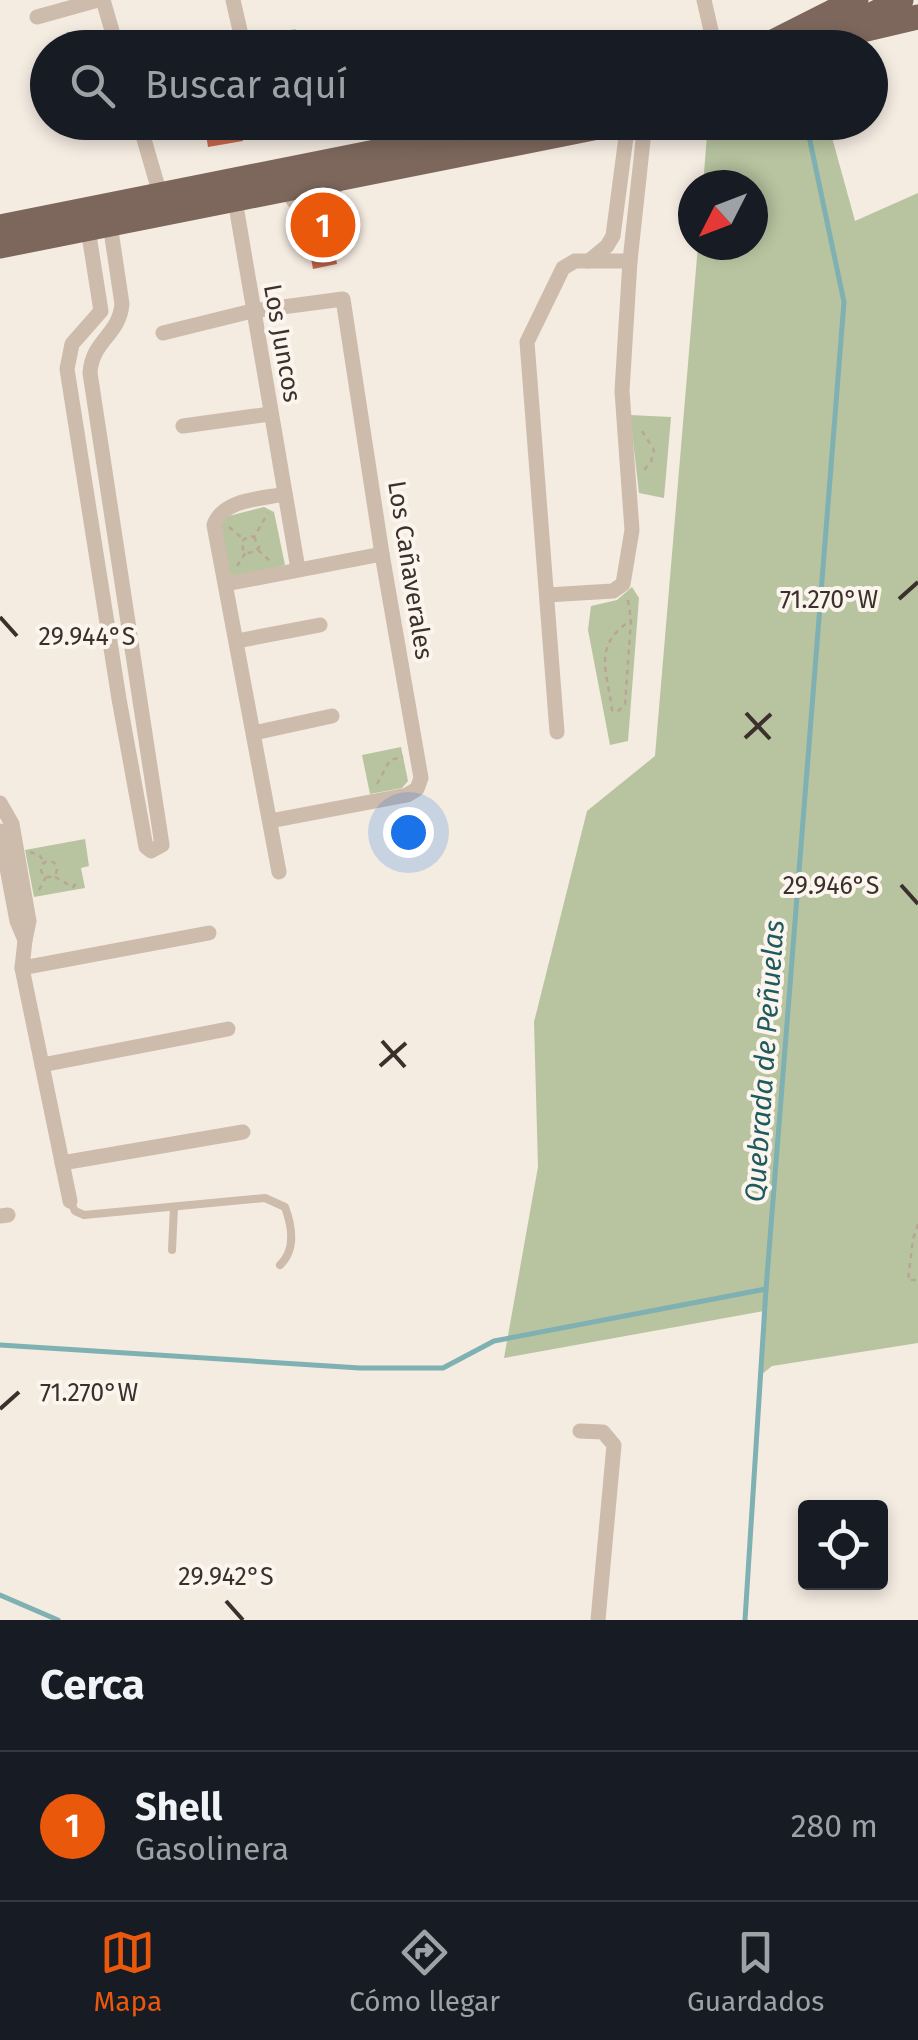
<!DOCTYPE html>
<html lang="es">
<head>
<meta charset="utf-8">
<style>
	:root { --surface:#171b24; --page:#20242c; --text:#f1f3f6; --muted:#9ea1a6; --line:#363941; --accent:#ea580c }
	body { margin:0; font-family:"Fira Sans",sans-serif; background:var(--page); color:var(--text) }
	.controls { position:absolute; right:30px; bottom:30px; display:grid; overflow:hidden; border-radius:10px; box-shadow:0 5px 15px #0003 }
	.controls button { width:90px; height:90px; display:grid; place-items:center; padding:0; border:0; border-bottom:2px solid var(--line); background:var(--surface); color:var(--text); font:50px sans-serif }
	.compass { position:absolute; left:678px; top:170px; width:90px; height:90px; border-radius:50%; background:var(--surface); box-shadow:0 5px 15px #0003; rotate:228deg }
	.you { position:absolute; left:408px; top:832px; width:35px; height:35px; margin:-25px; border:8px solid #fff; border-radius:50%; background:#1a73e8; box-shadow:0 0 0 15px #1a73e833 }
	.badge { display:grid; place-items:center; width:65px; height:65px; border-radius:50%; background:var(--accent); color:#fff; font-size:32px; font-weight:700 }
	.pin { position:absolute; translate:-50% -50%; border:5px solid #fff; box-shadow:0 2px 10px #0006 }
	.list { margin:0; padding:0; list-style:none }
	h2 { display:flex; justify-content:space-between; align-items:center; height:130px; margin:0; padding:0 40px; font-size:42px }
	h2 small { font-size:32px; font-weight:400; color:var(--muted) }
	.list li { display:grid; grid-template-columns:65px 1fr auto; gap:30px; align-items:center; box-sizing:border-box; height:150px; padding:0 40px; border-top:2px solid var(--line) }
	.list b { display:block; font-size:38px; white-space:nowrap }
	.list p { margin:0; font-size:32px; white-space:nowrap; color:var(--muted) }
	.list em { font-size:32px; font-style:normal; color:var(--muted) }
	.icon { flex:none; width:55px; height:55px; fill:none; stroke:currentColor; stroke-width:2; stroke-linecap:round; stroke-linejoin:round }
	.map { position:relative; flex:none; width:918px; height:1620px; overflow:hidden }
	.search { position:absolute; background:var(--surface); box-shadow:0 5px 15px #0003; left:30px; right:30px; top:30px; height:110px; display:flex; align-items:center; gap:25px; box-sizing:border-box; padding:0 35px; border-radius:55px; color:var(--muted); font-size:38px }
	.sheet { height:280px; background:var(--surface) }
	nav { display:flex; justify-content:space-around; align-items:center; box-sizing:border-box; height:140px; border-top:2px solid var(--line); background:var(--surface); font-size:28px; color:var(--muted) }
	nav a { display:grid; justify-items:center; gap:5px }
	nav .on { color:var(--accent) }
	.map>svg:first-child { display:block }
</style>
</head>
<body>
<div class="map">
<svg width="918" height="1620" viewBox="0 0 918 1620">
	<rect width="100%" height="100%" fill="#f4ebe1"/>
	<!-- green -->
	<g fill="#b8c4a0">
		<polygon points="296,29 298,47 254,47 253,36"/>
		<polygon points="708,123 828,123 855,221 918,193 918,1343 772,1366 761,1375 764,1311 504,1358 538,1167 534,1022 587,811 655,756 698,245 753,245 753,185 703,185"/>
		<polygon points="630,415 671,417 664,498 639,493"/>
		<polygon points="264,507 274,512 285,565 235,578 229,574 220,525 225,517"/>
		<polygon points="632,587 639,598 628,741 610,745 588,630 591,606 617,600"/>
		<polygon points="401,747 408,781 402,788 370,794 362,755"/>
		<polygon points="85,839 89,866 81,868 85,888 34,897 25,850"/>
	</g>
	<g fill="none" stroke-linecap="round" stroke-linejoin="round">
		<!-- stream -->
		<g stroke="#7fb0b2" stroke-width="5">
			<polyline points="0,1345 360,1368 443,1368 494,1341 766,1289 844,302 806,122"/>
			<polyline points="0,1595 58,1620"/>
			<polyline points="745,1620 766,1289"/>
		</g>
	</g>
	<!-- building -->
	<g fill="#c8694b">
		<polygon points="204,122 240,122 243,141 208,147"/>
		<polygon points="330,227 337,264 313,269 306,231"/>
	</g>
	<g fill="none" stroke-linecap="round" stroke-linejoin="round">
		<!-- path -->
		<g stroke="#b9a596" stroke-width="2.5" stroke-dasharray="5 5" stroke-linecap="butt">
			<polyline points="642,431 654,450 651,462 643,471"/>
			<polyline points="229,527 242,538"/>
			<polyline points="254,537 259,547 255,552 247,553 243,549 242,541 249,536 254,537 268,513"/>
			<polyline points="258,550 270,561"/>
			<polyline points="237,566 246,552"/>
			<path d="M628 600 631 620 625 705 617 712 612 710C607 668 592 647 631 620"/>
			<polyline points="377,784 390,760 403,757"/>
			<polyline points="30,852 39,855 44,861"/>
			<circle cx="49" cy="869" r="8"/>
			<polyline points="55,877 73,887 75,885 74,883 75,886"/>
			<polyline points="39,890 46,877"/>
			<polyline points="918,1224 913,1239 908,1280 918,1280"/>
		</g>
		<!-- lane -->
		<g stroke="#cdbbac" stroke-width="8">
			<polyline points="283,193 308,224 333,219 339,184"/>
			<path d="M70 1201 75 1211 84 1215 265 1198 285 1207C292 1226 296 1250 280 1265"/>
			<polyline points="172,1250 174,1207"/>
		</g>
		<!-- street -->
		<g stroke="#cdbbac" stroke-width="15">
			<polyline points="103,0 117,48"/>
			<polyline points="233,0 244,48"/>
			<polyline points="704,0 715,48"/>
			<polyline points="37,17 98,0"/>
			<polyline points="139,122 160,194"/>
			<polyline points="235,200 298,569"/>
			<path d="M88 229 101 311 72 344 67 369 119 699 146 847 151 851 162 845 90 373C92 340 119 336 122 304L110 224"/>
			<polyline points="589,261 607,246 613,236 628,122"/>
			<polyline points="163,333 252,311 343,299 382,554 421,778 417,789 407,795 270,821"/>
			<polyline points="183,426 270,414"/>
			<polyline points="226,584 382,554"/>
			<polyline points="547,595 613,591 623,584 632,530 622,391 630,261 645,122"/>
			<polyline points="237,641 320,625"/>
			<polyline points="557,732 527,342 563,268 575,261 630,261"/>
			<polyline points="254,733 332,716"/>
			<polyline points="0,803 12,824 29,921 25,940 17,921 0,831"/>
			<path d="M279 872 214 525C223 499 261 499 285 494"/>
			<polyline points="25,940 22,968 70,1201"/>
			<polyline points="22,968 209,933"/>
			<polyline points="42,1065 228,1029"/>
			<polyline points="62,1163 243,1132"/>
			<polyline points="0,1216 8,1215"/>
			<polyline points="580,1431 603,1432 614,1445 598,1620"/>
		</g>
		<!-- primary -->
		<g stroke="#7d675c" stroke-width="25">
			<polyline points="862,30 918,17"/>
			<polyline points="761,48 856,0"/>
			<polyline points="806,48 901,0"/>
			<polyline points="0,227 525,122"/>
			<polyline points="0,246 623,122"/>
		</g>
	</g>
	<!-- ticks -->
	<path fill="none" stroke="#3b302b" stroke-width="4" d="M899 599 918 582M0 617 17 636M746 713 770 739M745 738 771 714M901 885 918 904M382 1041 405 1067M380 1066 406 1043M0 1409 19 1392M226 1601 243 1620"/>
	<g text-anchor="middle" stroke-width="8" stroke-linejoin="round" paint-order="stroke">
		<!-- street labels -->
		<g font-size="25" fill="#3b302b" stroke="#fbf5ee">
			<text transform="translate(283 343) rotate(80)" y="9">Los Juncos</text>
			<text transform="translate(411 570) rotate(81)" y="9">Los Cañaverales</text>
		</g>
		<!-- water labels -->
		<g font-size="28" font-style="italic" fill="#1f5a5e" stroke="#fbf5ee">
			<text transform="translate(764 1061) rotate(-86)" y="10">Quebrada de Peñuelas</text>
		</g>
	</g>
	<g font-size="25" text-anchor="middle" fill="#3b302b" stroke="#fbf5ee" stroke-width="8" stroke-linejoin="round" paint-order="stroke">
		<text x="829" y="608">71.270°W</text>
		<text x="87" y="645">29.944°S</text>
		<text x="831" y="894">29.946°S</text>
		<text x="89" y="1401">71.270°W</text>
		<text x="226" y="1585">29.942°S</text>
	</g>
</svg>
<div class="controls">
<button><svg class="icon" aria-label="locate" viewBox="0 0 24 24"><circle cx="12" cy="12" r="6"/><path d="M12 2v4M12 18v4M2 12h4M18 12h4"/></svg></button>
</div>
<svg class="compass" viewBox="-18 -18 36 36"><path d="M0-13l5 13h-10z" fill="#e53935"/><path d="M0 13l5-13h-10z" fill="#9ea1a6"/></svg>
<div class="you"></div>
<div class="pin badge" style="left:323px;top:225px">1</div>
<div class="search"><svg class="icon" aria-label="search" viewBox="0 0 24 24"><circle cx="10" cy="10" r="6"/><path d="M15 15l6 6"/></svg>Buscar aquí</div>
</div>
<section class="sheet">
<h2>Cerca<small></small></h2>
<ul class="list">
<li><span class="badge">1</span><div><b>Shell</b><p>Gasolinera</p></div><em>280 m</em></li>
</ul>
</section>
<nav>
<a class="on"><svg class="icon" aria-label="map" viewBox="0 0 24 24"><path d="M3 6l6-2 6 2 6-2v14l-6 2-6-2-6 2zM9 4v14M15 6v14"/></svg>Mapa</a>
<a><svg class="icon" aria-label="directions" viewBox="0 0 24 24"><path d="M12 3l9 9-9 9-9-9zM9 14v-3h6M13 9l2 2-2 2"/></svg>Cómo llegar</a>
<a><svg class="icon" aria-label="saved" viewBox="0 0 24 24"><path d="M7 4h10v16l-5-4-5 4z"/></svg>Guardados</a>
</nav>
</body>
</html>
